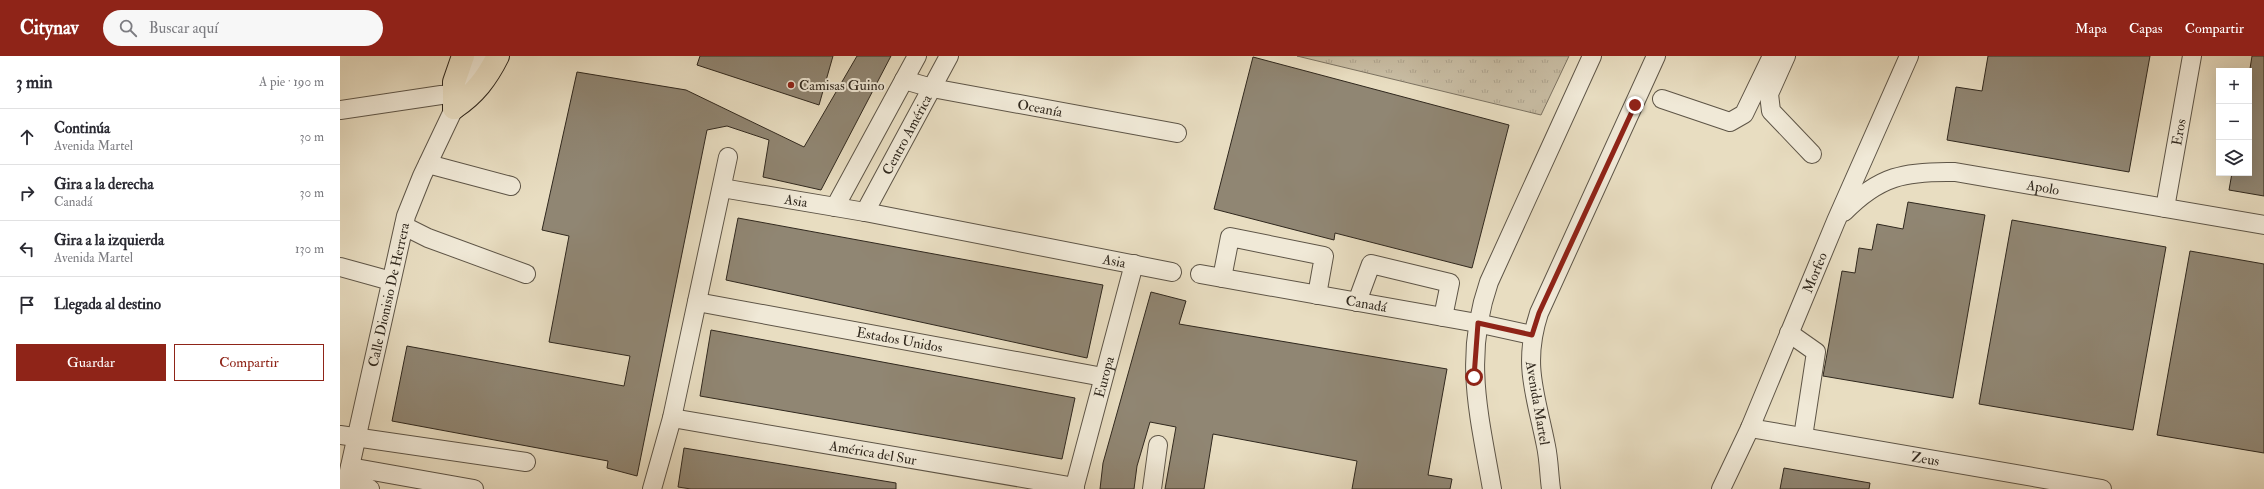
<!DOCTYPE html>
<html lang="es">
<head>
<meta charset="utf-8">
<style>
	:root { --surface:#fff; --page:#f7f7f7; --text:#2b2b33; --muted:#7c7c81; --line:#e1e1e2; --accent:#8f2418 }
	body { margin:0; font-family:"IM FELL Double Pica",serif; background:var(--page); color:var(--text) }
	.controls { position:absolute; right:12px; top:12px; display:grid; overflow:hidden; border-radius:0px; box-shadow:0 4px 16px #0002 }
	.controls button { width:36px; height:36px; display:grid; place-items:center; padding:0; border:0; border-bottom:1px solid var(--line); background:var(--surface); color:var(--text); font:20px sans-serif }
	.stop { position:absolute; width:12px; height:12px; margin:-9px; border:3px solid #8f2418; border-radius:50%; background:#fff }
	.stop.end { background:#8f2418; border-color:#fff; box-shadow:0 1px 4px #0008 }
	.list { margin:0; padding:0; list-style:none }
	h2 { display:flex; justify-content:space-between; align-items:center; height:52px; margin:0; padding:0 16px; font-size:17px }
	h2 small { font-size:13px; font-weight:400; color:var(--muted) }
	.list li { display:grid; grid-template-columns:26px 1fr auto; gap:12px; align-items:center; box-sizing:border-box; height:56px; padding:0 16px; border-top:1px solid var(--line) }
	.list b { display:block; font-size:15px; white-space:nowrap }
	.list p { margin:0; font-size:13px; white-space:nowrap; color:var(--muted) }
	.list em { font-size:13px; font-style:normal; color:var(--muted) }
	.actions { display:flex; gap:8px; padding:12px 16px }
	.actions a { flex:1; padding:9px 0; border:1px solid var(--accent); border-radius:0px; text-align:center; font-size:14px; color:var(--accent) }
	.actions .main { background:var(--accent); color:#fff }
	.icon { flex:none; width:22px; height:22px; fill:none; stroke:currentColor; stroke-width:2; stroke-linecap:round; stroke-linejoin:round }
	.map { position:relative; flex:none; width:1924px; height:433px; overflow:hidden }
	header { display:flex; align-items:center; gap:24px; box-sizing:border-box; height:56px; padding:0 20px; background:var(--accent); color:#fff }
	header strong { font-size:19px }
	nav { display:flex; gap:22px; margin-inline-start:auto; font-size:14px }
	.search { width:280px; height:36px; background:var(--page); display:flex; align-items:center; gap:10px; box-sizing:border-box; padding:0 14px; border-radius:22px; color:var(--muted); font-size:15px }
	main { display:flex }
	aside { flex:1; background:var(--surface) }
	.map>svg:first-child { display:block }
</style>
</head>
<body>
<header>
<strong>Citynav</strong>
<div class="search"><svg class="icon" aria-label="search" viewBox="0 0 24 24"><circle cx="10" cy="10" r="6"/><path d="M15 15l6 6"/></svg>Buscar aquí</div>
<nav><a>Mapa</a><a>Capas</a><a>Compartir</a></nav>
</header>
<main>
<aside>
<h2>3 min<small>A pie · 190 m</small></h2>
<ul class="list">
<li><svg class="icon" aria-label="ahead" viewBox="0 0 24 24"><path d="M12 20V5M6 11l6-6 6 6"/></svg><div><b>Continúa</b><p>Avenida Martel</p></div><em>30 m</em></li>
<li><svg class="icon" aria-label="right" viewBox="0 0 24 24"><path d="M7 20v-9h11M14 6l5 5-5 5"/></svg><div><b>Gira a la derecha</b><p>Canadá</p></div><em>30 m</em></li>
<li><svg class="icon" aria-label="left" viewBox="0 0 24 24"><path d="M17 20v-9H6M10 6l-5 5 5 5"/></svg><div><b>Gira a la izquierda</b><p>Avenida Martel</p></div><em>130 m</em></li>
<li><svg class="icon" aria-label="arrive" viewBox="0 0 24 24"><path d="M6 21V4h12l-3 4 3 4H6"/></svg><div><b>Llegada al destino</b></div></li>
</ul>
<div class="actions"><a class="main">Guardar</a><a>Compartir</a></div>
</aside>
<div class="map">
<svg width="1924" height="433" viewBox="0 0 1924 433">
	<defs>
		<pattern id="grass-tufts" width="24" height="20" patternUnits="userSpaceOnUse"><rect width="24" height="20" fill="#c9bea5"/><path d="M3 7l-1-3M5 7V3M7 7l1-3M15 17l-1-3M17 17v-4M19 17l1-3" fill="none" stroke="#ada38e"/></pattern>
	</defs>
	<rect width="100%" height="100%" fill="#e8ddc1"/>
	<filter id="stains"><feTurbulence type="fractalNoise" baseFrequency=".005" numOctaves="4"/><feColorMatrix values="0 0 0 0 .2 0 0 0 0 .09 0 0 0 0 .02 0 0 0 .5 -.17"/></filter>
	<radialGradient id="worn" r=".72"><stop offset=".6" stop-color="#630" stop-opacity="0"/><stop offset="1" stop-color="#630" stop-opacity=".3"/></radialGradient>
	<!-- grass -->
	<polygon fill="url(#grass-tufts)" stroke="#7c7362" points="957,0 1229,0 1201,59"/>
	<!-- building -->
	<g fill="#908673" stroke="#30281e">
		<polygon points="360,0 493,0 479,49 357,9"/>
		<polygon points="517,0 551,0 481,134 423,121 429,84 387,70 367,74 297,420 267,412 268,405 52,365 67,290 284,330 290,300 209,286 229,180 202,174 237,16 346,34 464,91"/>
		<polygon points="1648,0 1810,0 1789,116 1607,84 1616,31 1642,35"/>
		<polygon points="1912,0 1924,0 1924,140 1889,134 1892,117 1909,117 1909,19"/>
		<polygon points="913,1 1169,69 1132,212 995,177 994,184 874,153"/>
		<polygon points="1568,146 1645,159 1613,342 1483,320 1502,215 1515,217 1519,192 1532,194 1537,168 1563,173"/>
		<polygon points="398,162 763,229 747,302 386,224"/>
		<polygon points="1672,164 1826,191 1793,374 1639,348"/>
		<polygon points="1850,195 1924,208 1924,397 1817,379"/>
		<polygon points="811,236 846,245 839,268 1107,313 1088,419 1112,423 1110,433 1012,433 1017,405 873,378 864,433 825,433 836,371 810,366 797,410 794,433 760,433 763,407"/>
		<polygon points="371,274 735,342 722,403 360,340"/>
		<polygon points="344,392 556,427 556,433 351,433 338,431"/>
		<polygon points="1444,412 1530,427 1529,433 1440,433"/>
	</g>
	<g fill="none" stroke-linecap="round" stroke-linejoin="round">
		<!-- minor casing -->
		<g stroke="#5e5547" stroke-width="20">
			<g id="minor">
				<polyline points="1446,0 1429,38 1431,55 1472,98"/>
				<path id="s1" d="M564 24 592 32 837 77"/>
				<polyline points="1322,43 1390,66 1404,58 1432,0"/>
				<polyline points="0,54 101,39 121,38"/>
				<polyline points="88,108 171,130"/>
				<path id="s2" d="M382 132 525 156 832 216"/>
				<polyline points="495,151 577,0"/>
				<path id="s3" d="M1825 152 1852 0"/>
				<path id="s4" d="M525 156 609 0"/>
				<path id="s5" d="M1504 156C1539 120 1565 115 1615 116L1924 169"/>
				<polyline points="64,170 88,182 186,218"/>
				<polyline points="0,211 51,225"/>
				<path id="s6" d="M860 218 1137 267 1192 279"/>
				<polyline points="882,222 890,181 984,200 977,239"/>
				<path id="s7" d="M357 246 763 321"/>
				<polyline points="1017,246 1031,208 1110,227 1103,261"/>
				<polyline points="1449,277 1476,296 1463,381"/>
				<path id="s8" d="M332 362 735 431"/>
				<path id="s9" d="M1410 372 1762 433"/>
				<polyline points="0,379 186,406"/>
				<polyline points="10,411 134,433"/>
				<polyline points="8,420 30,433"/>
				<path id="s10" d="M5 433 66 160 82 120 139 0"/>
				<polyline points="312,433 332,362 388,101"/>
				<path id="s11" d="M734 433 794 208"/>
				<polyline points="812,433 818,389"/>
				<path d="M1152 433C1139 358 1123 301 1149 226L1252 0"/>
				<path d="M1211 433C1209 419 1209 404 1206 390 1196 339 1182 309 1199 257L1316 0"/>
				<path id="s12" d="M1381 433 1410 372 1496 165 1569 0"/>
			</g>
		</g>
		<!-- major casing -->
		<g stroke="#30281e" stroke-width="24">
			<g id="major">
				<path d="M114 52C135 38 147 22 158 0"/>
				<polyline points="114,52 114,26 123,0"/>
			</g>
		</g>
		<!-- minor -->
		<use href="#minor" stroke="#f0e9d7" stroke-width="18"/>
		<!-- major -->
		<use href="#major" stroke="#e8ddc1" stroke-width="22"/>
	</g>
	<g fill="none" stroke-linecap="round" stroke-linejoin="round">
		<!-- route -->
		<polyline stroke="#8f2418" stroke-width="5" points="1134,321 1138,267 1192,279 1199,257 1295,49"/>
	</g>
	<!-- markers -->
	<circle fill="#8f2418" stroke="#f0e9d7" stroke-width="1.5" cx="451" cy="29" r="4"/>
	<g text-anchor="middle" stroke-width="4" stroke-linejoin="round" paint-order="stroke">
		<!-- poi labels -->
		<g font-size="14" fill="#30281e" stroke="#f0e9d7" text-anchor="start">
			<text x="459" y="34">Camisas Guino</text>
		</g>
		<!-- street labels -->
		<g font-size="14" fill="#30281e" stroke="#f0e9d7">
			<text dy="5" stroke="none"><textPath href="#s1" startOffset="139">Oceanía</textPath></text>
			<text dy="5" stroke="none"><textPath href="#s3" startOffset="77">Eros</textPath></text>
			<text dy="5" stroke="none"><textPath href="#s4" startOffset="88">Centro América</textPath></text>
			<text dy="5" stroke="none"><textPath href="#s5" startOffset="212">Apolo</textPath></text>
			<text dy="5" stroke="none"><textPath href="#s2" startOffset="75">Asia</textPath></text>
			<text dy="5" stroke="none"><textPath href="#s2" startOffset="399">Asia</textPath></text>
			<text dy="5" stroke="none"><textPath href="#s12" startOffset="236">Morfeo</textPath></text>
			<text dy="5" stroke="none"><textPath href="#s10" startOffset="199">Calle Dionisio De Herrera</textPath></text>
			<text dy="5" stroke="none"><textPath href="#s6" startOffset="169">Canadá</textPath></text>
			<text dy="5" stroke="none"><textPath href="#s7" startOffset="206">Estados Unidos</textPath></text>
			<text dy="5" stroke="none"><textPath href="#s11" startOffset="116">Europa</textPath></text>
			<text transform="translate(1198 347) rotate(80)" y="5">Avenida Martel</text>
			<text dy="5" stroke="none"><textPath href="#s8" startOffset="204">América del Sur</textPath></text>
			<text dy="5" stroke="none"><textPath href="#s9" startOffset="178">Zeus</textPath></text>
		</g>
	</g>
	<rect width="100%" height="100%" filter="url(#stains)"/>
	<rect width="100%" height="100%" fill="url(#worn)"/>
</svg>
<div class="controls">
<button>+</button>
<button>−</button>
<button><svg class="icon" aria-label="layers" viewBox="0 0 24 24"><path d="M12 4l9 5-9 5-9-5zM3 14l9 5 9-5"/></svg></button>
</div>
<div class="stop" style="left:1134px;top:321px"></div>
<div class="stop end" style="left:1295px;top:49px"></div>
</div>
</main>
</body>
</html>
